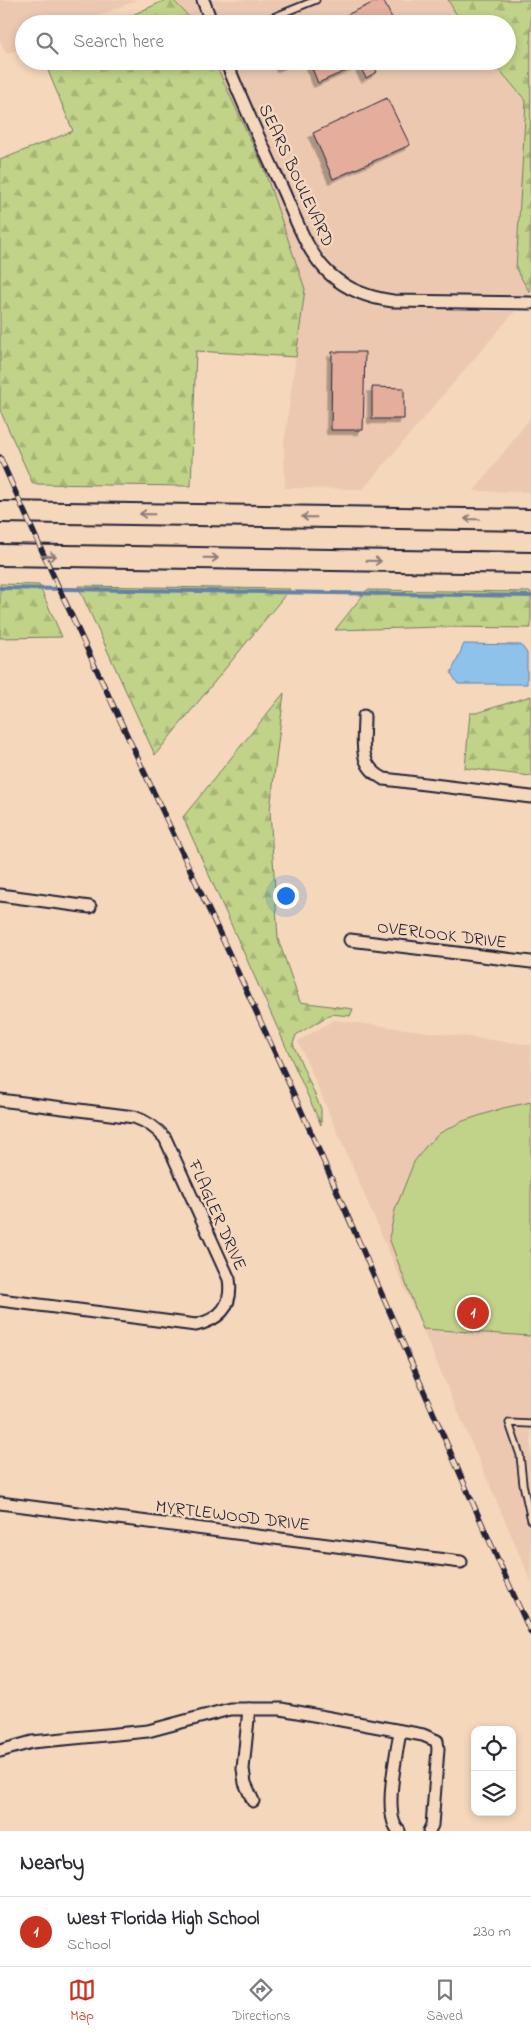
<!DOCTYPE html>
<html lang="en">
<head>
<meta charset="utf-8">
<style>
	:root { --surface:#fff; --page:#f7f7f7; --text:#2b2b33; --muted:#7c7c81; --line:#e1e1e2; --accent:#c8321e }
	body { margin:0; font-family:"Indie Flower",sans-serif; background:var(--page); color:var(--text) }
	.controls { position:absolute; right:15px; bottom:15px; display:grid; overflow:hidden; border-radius:10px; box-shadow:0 2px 8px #0003 }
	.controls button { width:45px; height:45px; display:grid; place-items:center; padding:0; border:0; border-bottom:1px solid var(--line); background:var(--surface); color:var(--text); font:25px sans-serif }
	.you { position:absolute; left:285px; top:895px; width:18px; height:18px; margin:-12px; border:4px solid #fff; border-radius:50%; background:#1a73e8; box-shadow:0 0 0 8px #1a73e833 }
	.badge { display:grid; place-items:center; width:32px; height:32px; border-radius:50%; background:var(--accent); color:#fff; font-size:16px; font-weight:700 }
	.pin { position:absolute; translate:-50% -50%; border:2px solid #fff; box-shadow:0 1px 5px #0006 }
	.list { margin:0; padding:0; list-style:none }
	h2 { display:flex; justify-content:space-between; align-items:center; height:65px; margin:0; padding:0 20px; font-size:21px }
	h2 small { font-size:16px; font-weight:400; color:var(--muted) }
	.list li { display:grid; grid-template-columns:32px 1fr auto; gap:15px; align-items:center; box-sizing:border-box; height:70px; padding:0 20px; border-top:1px solid var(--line) }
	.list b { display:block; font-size:19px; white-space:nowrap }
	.list p { margin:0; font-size:16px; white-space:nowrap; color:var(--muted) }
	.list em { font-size:16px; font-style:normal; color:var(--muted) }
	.icon { flex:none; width:28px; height:28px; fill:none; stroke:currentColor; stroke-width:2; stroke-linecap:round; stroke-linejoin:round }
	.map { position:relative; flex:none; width:531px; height:1831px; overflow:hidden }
	.search { position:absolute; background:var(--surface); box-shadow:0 2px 8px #0003; left:15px; right:15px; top:15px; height:55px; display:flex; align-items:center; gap:12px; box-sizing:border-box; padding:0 18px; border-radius:28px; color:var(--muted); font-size:19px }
	.sheet { height:135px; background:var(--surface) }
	nav { display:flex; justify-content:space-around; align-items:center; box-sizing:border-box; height:70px; border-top:1px solid var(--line); background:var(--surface); font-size:14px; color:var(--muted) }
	nav a { display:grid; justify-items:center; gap:2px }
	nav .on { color:var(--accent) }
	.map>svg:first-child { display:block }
</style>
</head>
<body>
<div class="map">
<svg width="531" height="1831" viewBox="0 0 531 1831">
	<defs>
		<pattern id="forest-firs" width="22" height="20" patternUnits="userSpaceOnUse" patternTransform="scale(1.25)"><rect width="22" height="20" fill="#c1d388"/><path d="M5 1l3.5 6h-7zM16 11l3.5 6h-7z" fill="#a6b576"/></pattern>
		<filter id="shadow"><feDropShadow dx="-4.5" dy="4.5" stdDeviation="0" flood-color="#0004"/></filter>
	</defs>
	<rect width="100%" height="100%" fill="#f5d7bb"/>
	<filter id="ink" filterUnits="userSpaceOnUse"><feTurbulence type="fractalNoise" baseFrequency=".02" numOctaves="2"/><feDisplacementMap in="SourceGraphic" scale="10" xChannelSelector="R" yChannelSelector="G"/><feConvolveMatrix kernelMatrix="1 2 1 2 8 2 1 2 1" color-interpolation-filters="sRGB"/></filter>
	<g filter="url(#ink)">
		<!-- built -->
		<g fill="#ecc8b0">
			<polygon points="0,0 137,0 79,24 24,24 24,47 6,54 0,40"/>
			<polygon points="173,0 196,0 204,24 196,24"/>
			<polygon points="210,0 448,0 462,24 219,24"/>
			<polygon points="214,61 218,61 231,93 304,251 314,268 327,281 342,292 359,301 377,307 393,309 515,311 363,489 285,488 284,444 305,289 264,169"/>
			<polygon points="233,61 492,61 526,101 516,269 530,293 528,295 394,293 364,287 349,279 335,268 315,244"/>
			<polygon points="531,417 531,492 474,491"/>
			<polygon points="334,1020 531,1045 531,1581 298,1041"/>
		</g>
		<!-- forest -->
		<g fill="url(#forest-firs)" stroke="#727a62">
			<polygon points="166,0 173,0 196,24 112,24"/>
			<polygon points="448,0 531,0 530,293 516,269 526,101 492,61 507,61 507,24 462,24"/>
			<polygon points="44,61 214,61 264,169 305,289 296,357 196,351 191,486 33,484 0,410 0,160 73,131"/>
			<polygon points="0,584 39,585 62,637 0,638"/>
			<polygon points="78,586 290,589 155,755"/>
			<polygon points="367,590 531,592 531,628 441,627 335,630"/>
			<polygon points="284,693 270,810 278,939 300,1002 353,1009 350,1016 331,1014 296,1035 293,1044 321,1109 321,1125 183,817"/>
			<polygon points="531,696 531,776 465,768 470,713 476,713"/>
		</g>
		<!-- garden -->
		<polygon fill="#c1d388" stroke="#727a62" points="531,1102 531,1336 423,1329 389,1238 395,1210 414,1162 426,1146 440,1133 463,1121 503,1108"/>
		<!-- water -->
		<polygon fill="#8ec2eb" stroke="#6382a5" points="464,644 521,645 527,653 527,684 458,684 451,673"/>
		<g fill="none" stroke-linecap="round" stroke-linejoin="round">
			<!-- stream -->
			<polyline stroke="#6382a5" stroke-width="4" points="0,588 531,596"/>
		</g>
		<!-- building -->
		<g fill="#e5ae9c" stroke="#22223b" filter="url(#shadow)">
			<polygon points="379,0 383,0 395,24 327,24"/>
			<polygon points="278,61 296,61 281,68"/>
			<polygon points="309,61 371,61 377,72 366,78 359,65 318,83"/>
			<polygon points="387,98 410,145 333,179 313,133"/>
			<polygon points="332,352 365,352 363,430 331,430"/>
			<polygon points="372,387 404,388 404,419 372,419"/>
		</g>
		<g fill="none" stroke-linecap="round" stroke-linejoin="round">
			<!-- lane casing -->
			<g stroke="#22223b" stroke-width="9">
				<g id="lane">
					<polyline points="256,24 316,0"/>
					<polyline points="531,1424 509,1423 520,1455 523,1484 531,1520"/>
				</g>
			</g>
			<!-- street casing -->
			<g stroke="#22223b" stroke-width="15">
				<g id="street">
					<polyline points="203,0 212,24"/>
					<path d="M226 61C243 104 262 145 281 186 295 216 306 253 331 275 349 291 370 298 393 301L531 303"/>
					<path d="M364 716C364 743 357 765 384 779L531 797"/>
					<polyline points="0,895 90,907"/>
					<polyline points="350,940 531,962"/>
					<path d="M0 1100 134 1117C148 1122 156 1128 165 1138L229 1279C233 1305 221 1319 196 1325L0 1300"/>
					<polyline points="0,1503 461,1562"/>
					<polyline points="249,1709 243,1769 245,1783 253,1801"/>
					<polyline points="0,1751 32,1742 148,1731 230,1709 281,1709 423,1735 437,1741 438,1749 432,1825 429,1831"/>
					<path d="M399 1831C382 1815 397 1754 400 1731"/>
				</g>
			</g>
			<!-- highway casing -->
			<g stroke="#22223b" stroke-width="24">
				<g id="highway">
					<polyline points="0,512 531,520"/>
					<polyline points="0,555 531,563"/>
				</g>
			</g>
			<!-- lane -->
			<use href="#lane" stroke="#f5d7bb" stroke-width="5.5"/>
			<!-- street -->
			<use href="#street" stroke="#f5d7bb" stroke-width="11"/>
			<!-- highway -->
			<use href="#highway" stroke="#f5d7bb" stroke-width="20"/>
			<!-- rail casing -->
			<g stroke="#22223b" stroke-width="5.5">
				<path id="rail" d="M0 457C95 673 199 884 296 1099 376 1277 450 1456 531 1633"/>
			</g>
			<!-- rail -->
			<use href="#rail" stroke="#f5d7bb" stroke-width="4" stroke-dasharray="11" stroke-linecap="butt"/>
		</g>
		<!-- one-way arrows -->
		<defs><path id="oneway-shaft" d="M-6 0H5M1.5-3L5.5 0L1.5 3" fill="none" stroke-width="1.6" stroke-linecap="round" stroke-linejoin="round" transform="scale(1.25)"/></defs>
		<g stroke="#8c7c7b">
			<use href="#oneway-shaft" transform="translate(147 514) rotate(-179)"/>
			<use href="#oneway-shaft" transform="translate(309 517) rotate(-179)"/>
			<use href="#oneway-shaft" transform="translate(472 519) rotate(-179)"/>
			<use href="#oneway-shaft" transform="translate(49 556) rotate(1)"/>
			<use href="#oneway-shaft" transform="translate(211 558) rotate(1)"/>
			<use href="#oneway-shaft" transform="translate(374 561) rotate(1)"/>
		</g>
	</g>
	<g text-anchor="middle" stroke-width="5" stroke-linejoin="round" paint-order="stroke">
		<!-- street labels -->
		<g font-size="18" fill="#22223b" stroke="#f5d7bb">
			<text transform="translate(297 175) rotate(65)" y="6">SEARS BOULEVARD</text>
			<text transform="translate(442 934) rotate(7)" y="6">OVERLOOK DRIVE</text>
			<text transform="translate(218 1215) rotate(66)" y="6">FLAGLER DRIVE</text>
			<text transform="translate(233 1515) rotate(7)" y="6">MYRTLEWOOD DRIVE</text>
		</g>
	</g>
</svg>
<div class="controls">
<button><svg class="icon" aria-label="locate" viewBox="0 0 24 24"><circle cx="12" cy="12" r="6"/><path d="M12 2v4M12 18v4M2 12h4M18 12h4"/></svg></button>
<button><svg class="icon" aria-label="layers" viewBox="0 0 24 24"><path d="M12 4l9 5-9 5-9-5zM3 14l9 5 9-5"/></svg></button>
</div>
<div class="you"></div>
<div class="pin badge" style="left:473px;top:1313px">1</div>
<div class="search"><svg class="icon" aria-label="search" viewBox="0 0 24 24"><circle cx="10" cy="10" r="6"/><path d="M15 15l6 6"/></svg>Search here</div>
</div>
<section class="sheet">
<h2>Nearby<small></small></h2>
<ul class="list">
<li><span class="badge">1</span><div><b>West Florida High School</b><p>School</p></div><em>230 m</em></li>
</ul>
</section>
<nav>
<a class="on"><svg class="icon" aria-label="map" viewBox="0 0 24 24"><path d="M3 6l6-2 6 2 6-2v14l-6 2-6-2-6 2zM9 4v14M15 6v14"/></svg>Map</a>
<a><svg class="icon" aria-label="directions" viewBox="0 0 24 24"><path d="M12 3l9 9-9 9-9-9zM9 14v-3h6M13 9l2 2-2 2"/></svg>Directions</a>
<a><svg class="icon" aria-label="saved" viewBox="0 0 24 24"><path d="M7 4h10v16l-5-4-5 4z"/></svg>Saved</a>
</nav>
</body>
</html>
